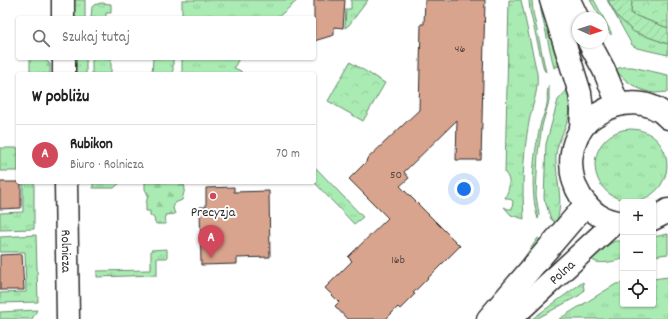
<!DOCTYPE html>
<html lang="pl">
<head>
<meta charset="utf-8">
<style>
	:root { --surface:#fff; --page:#f2f2f2; --text:#202124; --muted:#757577; --line:#e0e0e0; --accent:#d1495b }
	body { margin:0; font-family:Dekko,sans-serif; background:var(--page); color:var(--text) }
	.controls { position:absolute; right:12px; bottom:12px; display:grid; overflow:hidden; border-radius:4px; box-shadow:0 1px 3px #0004 }
	.controls button { width:36px; height:36px; display:grid; place-items:center; padding:0; border:0; border-bottom:1px solid var(--line); background:var(--surface); color:var(--text); font:20px sans-serif }
	.compass { position:absolute; left:572px; top:12px; width:36px; height:36px; border-radius:50%; background:var(--surface); box-shadow:0 1px 3px #0004; rotate:93deg }
	.you { position:absolute; left:464px; top:189px; width:14px; height:14px; margin:-10px; border:3px solid #fff; border-radius:50%; background:#1a73e8; box-shadow:0 0 0 6px #1a73e833 }
	.badge { display:grid; place-items:center; width:26px; height:26px; border-radius:50%; background:var(--accent); color:#fff; font-size:13px; font-weight:700 }
	.pin { position:absolute; translate:-50% -33px; filter:drop-shadow(0 1px 2px #0008) }
	.pin::after { content:''; position:absolute; top:21px; width:14px; height:12px; background:inherit; clip-path:polygon(0 0,100% 0,50% 100%) }
	.list { margin:0; padding:0; list-style:none }
	h2 { display:flex; justify-content:space-between; align-items:center; height:52px; margin:0; padding:0 16px; font-size:17px }
	h2 small { font-size:13px; font-weight:400; color:var(--muted) }
	.list li { display:grid; grid-template-columns:26px 1fr auto; gap:12px; align-items:center; box-sizing:border-box; height:60px; padding:0 16px; border-top:1px solid var(--line) }
	.list b { display:block; font-size:15px; white-space:nowrap }
	.list p { margin:0; font-size:13px; white-space:nowrap; color:var(--muted) }
	.list em { font-size:13px; font-style:normal; color:var(--muted) }
	.icon { flex:none; width:22px; height:22px; fill:none; stroke:currentColor; stroke-width:2; stroke-linecap:round; stroke-linejoin:round }
	.map { position:relative; flex:none; width:668px; height:319px; overflow:hidden }
	.search { position:absolute; background:var(--surface); box-shadow:0 1px 3px #0004; left:16px; top:16px; width:300px; height:44px; display:flex; align-items:center; gap:10px; box-sizing:border-box; padding:0 14px; border-radius:4px; color:var(--muted); font-size:15px }
	.panel { position:absolute; background:var(--surface); box-shadow:0 1px 3px #0004; left:16px; top:72px; width:300px; height:112px; border-radius:4px }
	.map>svg:first-child { display:block }
</style>
</head>
<body>
<div class="map">
<svg width="668" height="319" viewBox="0 0 668 319">
	<defs>
		<pattern id="grass-tufts" width="24" height="20" patternUnits="userSpaceOnUse"><rect width="24" height="20" fill="#aaebb3"/><path d="M3 7l-1-3M5 7V3M7 7l1-3M15 17l-1-3M17 17v-4M19 17l1-3" fill="none" stroke="#92ca9a"/></pattern>
		<pattern id="forest-firs" width="22" height="20" patternUnits="userSpaceOnUse"><rect width="22" height="20" fill="#aaebb3"/><path d="M5 1l3.5 6h-7zM16 11l3.5 6h-7z" fill="#92ca9a"/></pattern>
		<pattern id="park-crowns" width="20" height="18" patternUnits="userSpaceOnUse"><rect width="20" height="18" fill="#aaebb3"/><path d="M2 6a3 3 0 1 1 6 0M12 15a3 3 0 1 1 6 0" fill="none" stroke="#92ca9a"/></pattern>
		<pattern id="garden-furrows" width="10" height="10" patternUnits="userSpaceOnUse"><rect width="10" height="10" fill="#aaebb3"/><path d="M-1 1l2-2M0 10L10 0M9 11l2-2" fill="none" stroke="#92ca9a"/></pattern>
	</defs>
	<rect width="100%" height="100%" fill="#fff"/>
	<filter id="ink" filterUnits="userSpaceOnUse"><feTurbulence type="fractalNoise" baseFrequency=".025" numOctaves="2"/><feDisplacementMap in="SourceGraphic" scale="8" xChannelSelector="R" yChannelSelector="G"/><feConvolveMatrix kernelMatrix="1 2 1 2 8 2 1 2 1" color-interpolation-filters="sRGB"/></filter>
	<g filter="url(#ink)">
		<!-- grass -->
		<g fill="url(#grass-tufts)" stroke="#6a8b6f">
			<rect x="73" y="0" width="12" height="18"/>
			<polygon points="182,0 298,0 277,18 182,18"/>
			<polygon points="351,0 368,0 349,25 345,28 346,9 351,9"/>
			<path d="M509 0H521L537 73C539 91 532 105 529 122 523 154 522 186 524 219L511 215 504 207 508 209H512L513 201 508 198H505C509 190 512 180 505 173Z"/>
			<polygon points="529,0 532,0 533,12 546,72 544,70 530,11"/>
			<polygon points="540,0 561,65 554,68 541,11"/>
			<polygon points="590,0 594,0 611,32 611,35 602,20 602,18 601,18"/>
			<polygon points="607,0 608,0 617,16 634,32 668,44 668,55 637,48 632,45"/>
			<polygon points="101,3 111,4 111,13 106,13 106,18 91,18 92,7 94,5"/>
			<rect x="74" y="58" width="12" height="16"/>
			<rect x="92" y="58" width="19" height="16"/>
			<polygon points="153,58 173,58 173,74 152,74"/>
			<polygon points="182,58 239,58 234,68 241,71 241,74 182,74"/>
			<path d="M623 67H632L668 75V92C664 92 659 93 655 93 640 92 624 81 615 69Z"/>
			<path d="M549 86V101L542 126 538 153 536 195 539 215 538 219C529 189 534 152 541 122 543 116 546 110 547 104 548 98 546 92 549 86Z"/>
			<path d="M569 88C570 99 571 110 568 120 564 131 557 143 556 155 555 178 565 201 556 223L551 219 544 198 546 144 558 100Z"/>
			<circle cx="631" cy="165" r="36"/>
			<rect x="0" y="148" width="18" height="23"/>
			<polygon points="314,166 363,217 354,224 314,182"/>
			<polygon points="23,182 34,182 34,229 0,230 0,213 23,212"/>
			<polygon points="93,182 121,182 114,188 93,188"/>
			<polygon points="668,234 668,254 653,256 653,237"/>
			<polygon points="36,235 38,302 0,303 0,293 26,292 25,252 0,252 0,237"/>
			<polygon points="538,238 542,242 494,300"/>
			<path d="M615 241H623V259C614 261 595 267 590 257L606 246Z"/>
			<polygon points="167,249 167,258 157,258 157,275 97,277 97,271 151,270 151,250"/>
			<polygon points="668,277 668,319 559,319 616,284 623,283 623,304 653,304 653,279"/>
			<polygon points="583,282 584,290 580,295 536,319 532,319"/>
			<polygon points="37,310 32,319 0,319 0,312"/>
		</g>
		<!-- forest -->
		<g fill="url(#forest-firs)" stroke="#6a8b6f">
			<polygon points="30,58 43,58 50,64 50,74 30,74"/>
			<polygon points="145,182 183,182 185,188 182,200 175,203 173,208 175,214 165,215 166,224 157,224 155,223 154,218 150,215 150,211 146,211 146,204 148,195 145,189"/>
		</g>
		<!-- park -->
		<g fill="url(#park-crowns)" stroke="#6a8b6f">
			<polygon points="632,0 668,0 668,28 631,14"/>
			<polygon points="350,62 385,83 363,121 328,101"/>
		</g>
		<!-- garden -->
		<polygon fill="url(#garden-furrows)" stroke="#6a8b6f" points="608,0 632,0 631,14 668,28 668,44 634,32 617,16"/>
		<!-- building -->
		<g fill="#d9a48e" stroke="#2b2b2b">
			<polygon points="314,0 345,0 343,28 334,27 334,35 314,41"/>
			<polygon points="425,0 485,0 481,160 456,160 457,120 404,172 409,178 400,186 460,246 413,293 415,294 400,309 398,307 386,319 347,319 335,306 339,302 325,288 352,261 348,257 388,218 349,179 367,161 366,160 419,110 421,24 424,24"/>
			<polygon points="0,182 21,182 21,208 0,209"/>
			<polygon points="234,187 234,192 269,191 270,257 237,258 237,264 201,265 200,207 206,207 206,188"/>
			<polygon points="22,254 24,290 0,290 0,255"/>
		</g>
		<g fill="none" stroke-linecap="round" stroke-linejoin="round">
			<!-- minor casing -->
			<g stroke="#2b2b2b" stroke-width="25">
				<g id="minor">
					<polyline points="63,0 63,18"/>
					<polyline points="551,0 580,93 582,110 581,130"/>
					<polyline points="569,0 578,19"/>
					<polyline points="589,42 604,70 618,104"/>
					<polyline points="64,58 64,74"/>
					<path id="s1" d="M66 182 68 319"/>
					<polyline points="653,219 661,215 668,210"/>
					<path d="M623 223C602 220 593 214 581 197 566 173 568 141 588 121 591 118 595 116 598 114 619 100 650 98 668 118"/>
					<polyline points="488,319 586,204"/>
					<path id="s2" d="M505 319 520 310 615 222"/>
				</g>
			</g>
			<!-- minor -->
			<use href="#minor" stroke="#fff" stroke-width="22"/>
		</g>
	</g>
	<!-- markers -->
	<circle fill="#d1495b" stroke="#fff" stroke-width="1.5" cx="213" cy="196" r="4"/>
	<g text-anchor="middle" stroke-width="4" stroke-linejoin="round" paint-order="stroke">
		<!-- number labels -->
		<g font-size="12" fill="#564944">
			<text x="460" y="52">46</text>
			<text x="396" y="178">50</text>
			<text x="398" y="263">16b</text>
		</g>
		<!-- poi labels -->
		<g font-size="14" fill="#2b2b2b" stroke="#fff">
			<text x="213" y="216">Precyzja</text>
		</g>
		<!-- street labels -->
		<g font-size="14" fill="#2b2b2b" stroke="#fff">
			<text dy="5" stroke="none"><textPath href="#s1" startOffset="69">Rolnicza</textPath></text>
			<text dy="5" stroke="none"><textPath href="#s2" startOffset="74">Polna</textPath></text>
		</g>
	</g>
</svg>
<div class="controls">
<button>+</button>
<button>−</button>
<button><svg class="icon" aria-label="locate" viewBox="0 0 24 24"><circle cx="12" cy="12" r="6"/><path d="M12 2v4M12 18v4M2 12h4M18 12h4"/></svg></button>
</div>
<svg class="compass" viewBox="-18 -18 36 36"><path d="M0-13l5 13h-10z" fill="#e53935"/><path d="M0 13l5-13h-10z" fill="#757577"/></svg>
<div class="you"></div>
<div class="pin badge" style="left:211px;top:258px">A</div>
<div class="search"><svg class="icon" aria-label="search" viewBox="0 0 24 24"><circle cx="10" cy="10" r="6"/><path d="M15 15l6 6"/></svg>Szukaj tutaj</div>
<section class="panel">
<h2>W pobliżu<small></small></h2>
<ul class="list">
<li><span class="badge">A</span><div><b>Rubikon</b><p>Biuro · Rolnicza</p></div><em>70 m</em></li>
</ul>
</section>
</div>
</body>
</html>
